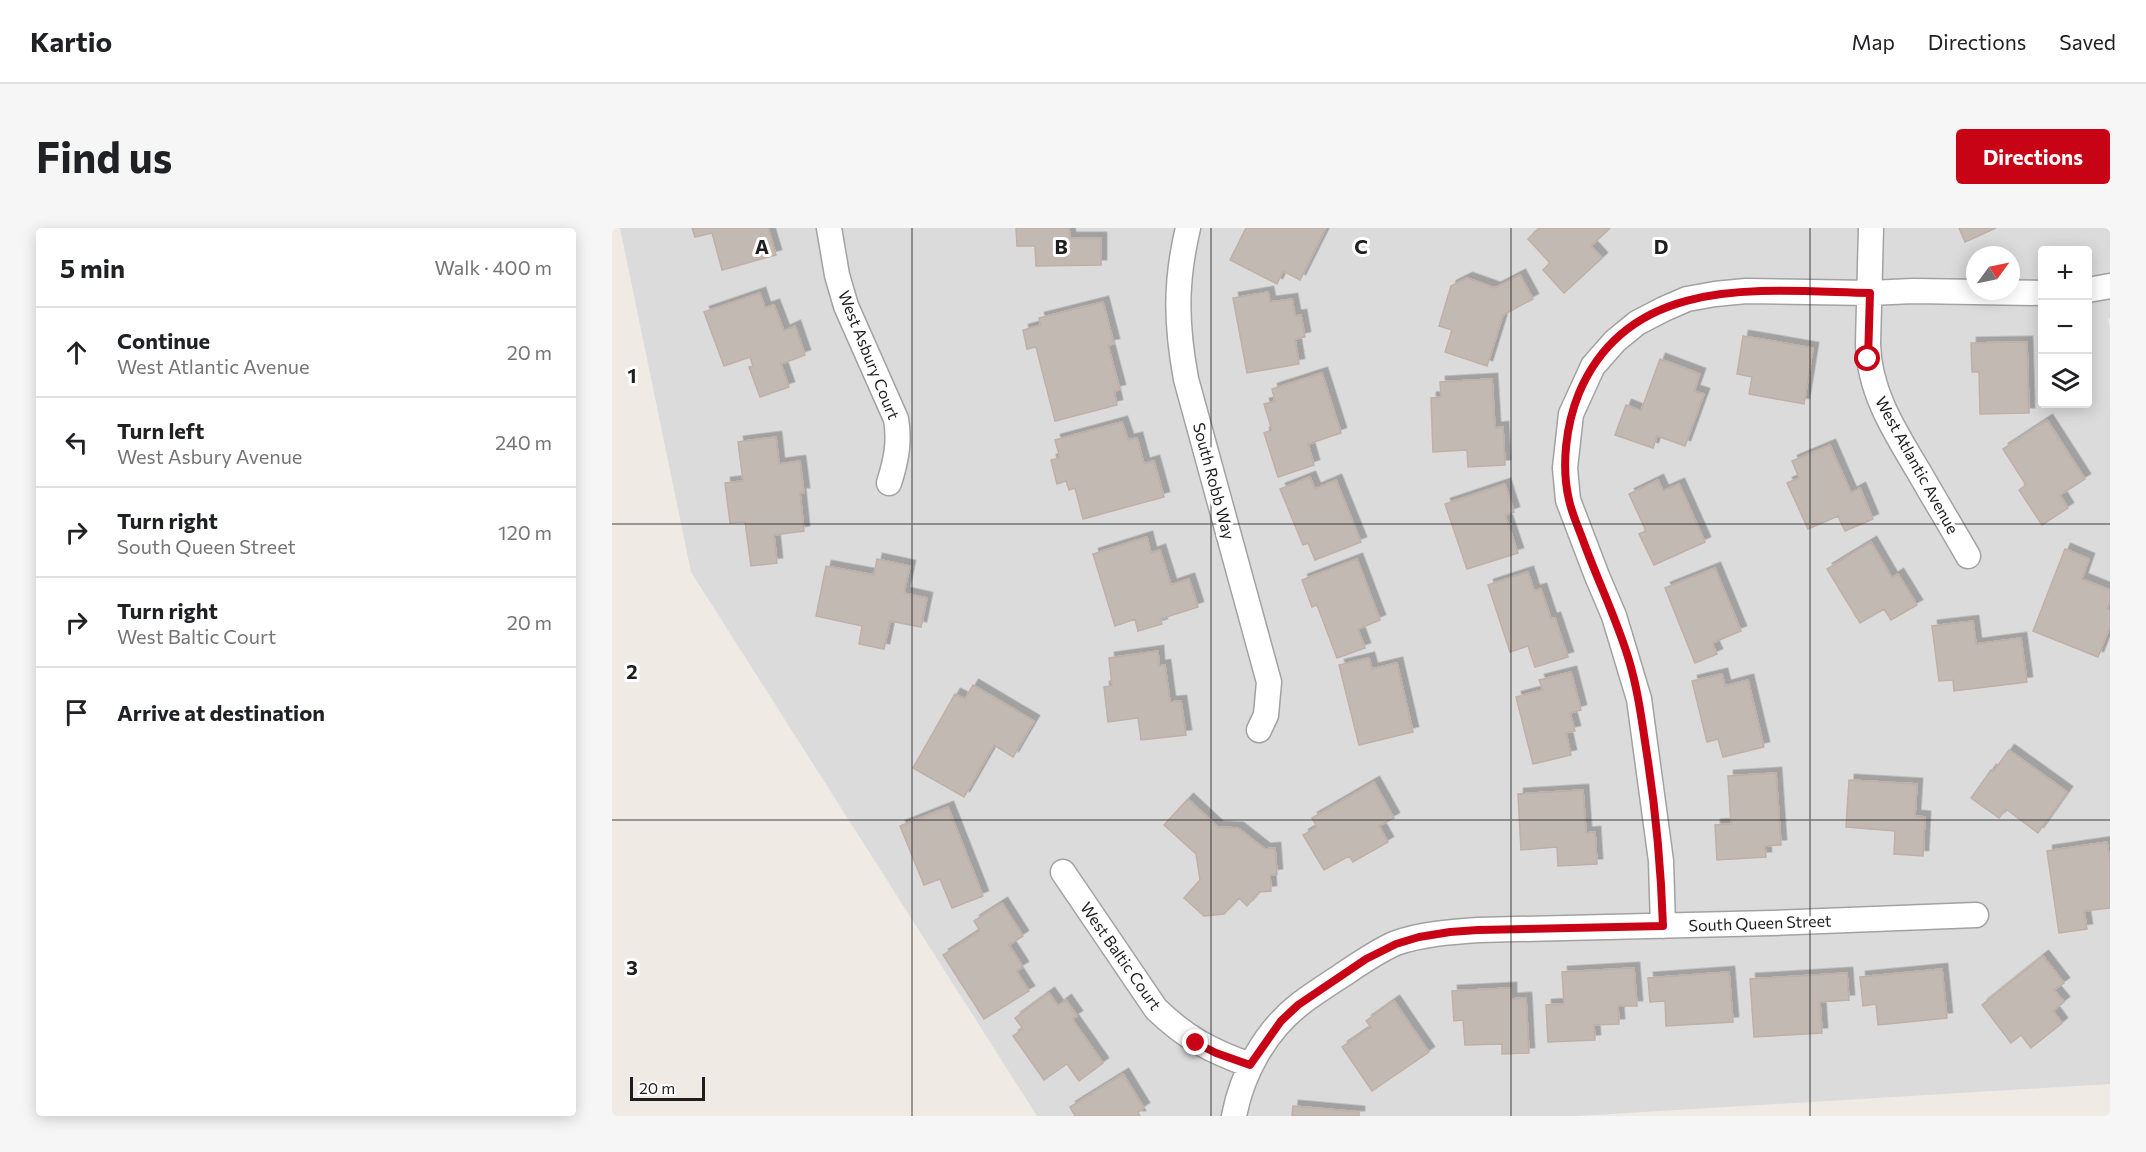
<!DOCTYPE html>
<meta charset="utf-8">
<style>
:root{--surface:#fff;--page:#f6f6f6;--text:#202124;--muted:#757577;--line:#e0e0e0;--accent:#c90316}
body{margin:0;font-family:Commissioner,sans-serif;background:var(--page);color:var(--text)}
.controls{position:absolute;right:18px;top:18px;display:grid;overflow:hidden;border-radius:6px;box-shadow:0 3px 15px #0003}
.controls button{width:54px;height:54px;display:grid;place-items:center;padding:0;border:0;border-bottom:2px solid var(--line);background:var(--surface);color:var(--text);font:30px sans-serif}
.compass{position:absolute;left:1354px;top:18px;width:54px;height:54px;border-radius:50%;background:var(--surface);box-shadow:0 3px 15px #0003;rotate:57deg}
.scale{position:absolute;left:18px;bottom:15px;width:75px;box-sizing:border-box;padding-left:6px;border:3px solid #1e1e1e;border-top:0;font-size:16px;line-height:21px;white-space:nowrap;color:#1e1e1e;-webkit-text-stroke:4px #fff;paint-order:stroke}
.stop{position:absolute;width:18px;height:18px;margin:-14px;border:4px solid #c90316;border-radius:50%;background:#fff}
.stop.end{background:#c90316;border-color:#fff;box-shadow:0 2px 6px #0008}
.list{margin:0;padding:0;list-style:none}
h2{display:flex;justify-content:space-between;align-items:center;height:78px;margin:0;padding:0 24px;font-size:26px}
h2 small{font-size:20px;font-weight:400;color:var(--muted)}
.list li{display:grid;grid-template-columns:39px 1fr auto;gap:18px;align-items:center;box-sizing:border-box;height:90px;padding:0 24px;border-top:2px solid var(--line)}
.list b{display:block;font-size:22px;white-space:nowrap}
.list p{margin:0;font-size:20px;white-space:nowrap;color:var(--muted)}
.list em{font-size:20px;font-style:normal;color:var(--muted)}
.icon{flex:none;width:33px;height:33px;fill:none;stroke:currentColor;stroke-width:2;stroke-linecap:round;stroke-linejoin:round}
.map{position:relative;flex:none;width:1498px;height:888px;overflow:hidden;border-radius:6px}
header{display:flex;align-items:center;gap:36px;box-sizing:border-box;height:84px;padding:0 30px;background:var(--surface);border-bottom:2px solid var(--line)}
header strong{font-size:28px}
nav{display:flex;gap:33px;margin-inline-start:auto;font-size:21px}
.intro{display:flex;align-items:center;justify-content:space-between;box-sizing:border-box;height:144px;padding:0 36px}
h1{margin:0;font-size:42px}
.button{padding:15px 27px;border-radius:6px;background:var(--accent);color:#fff;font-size:21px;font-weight:700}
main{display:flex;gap:36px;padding:0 36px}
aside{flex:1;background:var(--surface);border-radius:6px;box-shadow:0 3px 15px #0003}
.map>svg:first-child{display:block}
.residential{fill:#dcdbdb;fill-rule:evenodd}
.building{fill:#c3b9b3;stroke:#c0afa6;stroke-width:1.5;filter:url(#shadow)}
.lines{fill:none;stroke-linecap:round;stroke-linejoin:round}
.minor-casing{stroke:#a2a2a2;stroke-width:27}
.minor{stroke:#fff;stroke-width:24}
.route{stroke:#c90316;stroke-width:8}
.grid{fill:none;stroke:#1e1e1e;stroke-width:1.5;stroke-opacity:0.55}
.labels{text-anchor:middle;stroke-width:6;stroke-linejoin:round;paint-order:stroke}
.street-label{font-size:16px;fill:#1e1e1e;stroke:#fff}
.grid-label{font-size:20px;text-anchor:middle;font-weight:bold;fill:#1e1e1e;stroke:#fff;stroke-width:6;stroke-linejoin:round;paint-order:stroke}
</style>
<header>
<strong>Kartio</strong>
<nav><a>Map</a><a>Directions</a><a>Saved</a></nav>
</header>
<div class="intro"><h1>Find us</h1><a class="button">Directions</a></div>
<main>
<aside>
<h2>5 min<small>Walk · 400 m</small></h2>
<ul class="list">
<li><svg class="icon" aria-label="ahead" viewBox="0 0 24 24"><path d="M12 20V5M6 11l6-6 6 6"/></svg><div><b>Continue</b><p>West Atlantic Avenue</p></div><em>20 m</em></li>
<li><svg class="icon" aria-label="left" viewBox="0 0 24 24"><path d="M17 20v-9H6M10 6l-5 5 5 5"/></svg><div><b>Turn left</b><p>West Asbury Avenue</p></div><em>240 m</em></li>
<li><svg class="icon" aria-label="right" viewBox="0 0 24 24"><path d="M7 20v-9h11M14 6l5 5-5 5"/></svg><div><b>Turn right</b><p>South Queen Street</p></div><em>120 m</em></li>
<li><svg class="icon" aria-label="right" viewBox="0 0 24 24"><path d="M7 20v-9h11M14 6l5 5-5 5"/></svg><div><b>Turn right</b><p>West Baltic Court</p></div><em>20 m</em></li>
<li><svg class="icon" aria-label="arrive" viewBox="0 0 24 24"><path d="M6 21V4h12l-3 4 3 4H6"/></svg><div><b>Arrive at destination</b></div></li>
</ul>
</aside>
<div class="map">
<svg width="1498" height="888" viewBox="0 0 1498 888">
<defs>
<filter id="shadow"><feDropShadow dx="5.5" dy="-5.5" stdDeviation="0" flood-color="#0004"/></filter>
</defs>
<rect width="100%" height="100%" fill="#efeae4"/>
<path class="residential" d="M8 0H1498V90L1496 91 1498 100V856L965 888H425L79 344ZM1430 22H1476V176H1430ZM1363 27H1399V63H1363Z"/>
<path class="building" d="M80 0H156L164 27 110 42 100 5 83 9Z
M404 0H457L458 10H489V37L424 38 423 18H405Z
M634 0H714L688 52 671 43 665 56 618 32Z
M927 0H998L979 18 990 30 952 65 931 42 938 35 916 11Z
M1347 0H1384L1353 14Z
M908 47 921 71 891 87 875 138 833 124 840 102 827 98 839 58 855 50 883 60Z
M656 64 658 74 680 71 683 88 689 87 693 109 683 111 687 136 635 145 621 70Z
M148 65 153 80 162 77 172 103 183 98 193 127 169 136 177 159 148 169 137 139 141 138 138 129 112 138 92 84Z
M491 74 502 116 496 117 508 162 502 163 505 177 443 193 424 119 415 121 411 102 429 97 427 90Z
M1131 108 1201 120 1192 176 1137 166 1140 149 1125 146Z
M1415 114 1417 185 1368 186 1367 144H1360L1359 115Z
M1048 131 1088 146 1082 163 1092 166 1073 218 1045 208 1041 220 1003 207 1014 177 1029 183Z
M710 145 729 205 696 216 702 237 666 249 652 205 660 202 652 176 663 173 660 161Z
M880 151 883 200 891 199 893 237 856 239 855 222 821 224 819 170 829 169 828 154Z
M1435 192 1473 251 1448 267 1456 280 1430 297 1407 262 1414 257 1391 221Z
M510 194 516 212 525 210 532 236 542 233 552 269 471 291 463 260 457 262 454 253 445 256 439 232 448 230 443 212Z
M164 209 167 236 188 233 192 265H188L192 303 162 307 165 335 139 338 133 294 118 295 113 255 131 253 126 214Z
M1218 217 1239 265 1248 260 1261 291 1233 303 1226 288 1196 301 1175 255 1187 250 1180 233Z
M698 249 703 261 724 252 749 314 703 332 696 315 691 317 668 261Z
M1046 252 1051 263 1067 256 1093 314 1042 337 1027 306 1034 303 1017 266Z
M893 256 902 284 893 287 906 325 855 341 833 276Z
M535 309 539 325 548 322 559 357 577 351 586 379 548 391 550 396 526 403 523 391 503 398 481 326Z
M1259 314 1280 350 1286 346 1305 377 1279 392 1272 381 1248 395 1215 341Z
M1453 321 1477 331 1470 351 1498 362V373L1495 381 1498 382V398L1486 429 1421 403Z
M265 331 298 338 292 365 315 370 309 399 278 393 272 421 247 416 250 398 204 388 214 338 262 347Z
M745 331 768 392 746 401 753 420 725 430 705 377 700 379 690 352Z
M1103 340 1129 403 1100 415 1105 426 1083 435 1053 360Z
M916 344 922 363 929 361 939 391 943 390 956 429 923 439 916 418 898 424 876 357Z
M1361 393 1364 416 1409 410 1415 454 1342 463 1341 452 1327 453 1320 398Z
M546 423 547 438 553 437 558 474 569 473 574 507 529 512 526 490 496 494 492 459 500 458 497 430Z
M757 430 760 441 785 435 801 504 747 517 727 437Z
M959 444 969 482 958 485 963 503 954 505 959 527 921 536 904 469 931 462 927 452Z
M1110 446 1113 458 1136 452 1152 519 1111 529 1106 511 1095 514 1080 453Z
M361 457 422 493 401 529 382 517 352 569 301 540 343 466 353 471Z
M1397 522 1455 564 1426 605 1394 581 1387 590 1359 570 1379 542 1381 544Z
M1164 545 1169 617 1153 618 1154 629 1105 632 1103 597 1119 596 1116 548Z
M1237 552 1305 556 1303 588 1313 589 1311 628 1282 626 1283 603 1234 599Z
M762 554 782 590 767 598 776 614 741 634 737 628 712 642 691 607 705 599 700 590Z
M971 562 974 605 983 604 985 636 946 638 945 619 909 622 906 566Z
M576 571 606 599 626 600 653 621 663 620 665 646 658 647 659 663 647 664 635 678 627 670 612 686 592 688 572 670 588 652 584 626 552 597Z
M336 579 371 668 340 680 328 651 312 657 288 598Z
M1495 614 1498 634V680L1472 683 1475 701 1447 705 1435 623Z
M390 675 411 708 397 717 411 739 404 743 417 763 372 791 331 727 368 703 362 693Z
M1431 728 1452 755 1442 762 1452 774 1441 783 1450 795 1419 820 1409 807 1399 815 1370 777Z
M1022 740 1025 778H1006L1007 796 982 797 983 812 936 814 934 777 952 776 950 744Z
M1330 741 1335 790 1266 797 1264 776 1251 778 1248 749Z
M1117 744 1121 794 1054 798 1053 773 1038 774 1036 750Z
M1235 745 1237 772 1208 774 1210 805 1142 809 1138 751Z
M899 760V771L914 770 917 825 890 826V816L853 817 851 792 842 793 840 763Z
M437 765 446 778 454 772 465 788 460 791 491 835 467 853 455 836 432 852 401 808 411 801 403 790Z
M782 773 817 824 760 863 730 819 759 799 754 793Z
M511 846 532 880 526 884 528 888H463L458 879Z
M681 878 747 884V888H680Z"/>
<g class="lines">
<g class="minor-casing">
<path id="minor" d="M217 0 225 47 234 78 284 191C288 214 284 233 277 255
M576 0C563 55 564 96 574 151L657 454 654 487 647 502
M1259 0 1256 116C1257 164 1283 204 1307 244 1323 272 1340 300 1356 328
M1476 62 1498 58
M451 644 544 781C574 810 599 823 638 837
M1051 698 1049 633 1027 471 1002 388 985 348 956 272 953 240 959 186 981 138 1003 113 1025 95 1052 81 1075 71 1103 66 1134 63 1258 65 1301 63 1430 65
M622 888C630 846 653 803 688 776 701 766 715 757 729 748 747 736 765 723 784 715 810 706 838 704 866 702L1160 695 1364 687"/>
</g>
<use href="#minor" class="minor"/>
</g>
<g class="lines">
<path class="route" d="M584 815 604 825 638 837 669 793 686 777 754 731 784 716 807 709 838 704 866 702 1051 698C1049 641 1044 584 1035 527 1030 494 1026 461 1016 429 1004 390 986 353 972 315 967 301 960 286 957 272 949 238 954 197 967 165 1018 44 1152 63 1258 65L1256 131"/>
</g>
<path class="grid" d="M300 0V888M599 0V888M899 0V888M1198 0V888M0 296H1498M0 592H1498"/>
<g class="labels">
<g class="street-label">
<text transform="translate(257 127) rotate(68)" y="6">West Asbury Court</text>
<text transform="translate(1305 237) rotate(61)" y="6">West Atlantic Avenue</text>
<text transform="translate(602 253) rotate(75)" y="6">South Robb Way</text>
<text transform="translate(1148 695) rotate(-2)" y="6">South Queen Street</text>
<text transform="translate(509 728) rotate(55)" y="6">West Baltic Court</text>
</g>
</g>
<g class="grid-label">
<text x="150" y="26">A</text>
<text x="449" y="26">B</text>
<text x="749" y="26">C</text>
<text x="1049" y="26">D</text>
<text x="20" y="155">1</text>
<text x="20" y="451">2</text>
<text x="20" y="747">3</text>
</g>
</svg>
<div class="controls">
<button>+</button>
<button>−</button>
<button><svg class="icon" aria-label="layers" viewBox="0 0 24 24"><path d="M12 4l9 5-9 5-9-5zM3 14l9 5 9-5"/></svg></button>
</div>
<svg class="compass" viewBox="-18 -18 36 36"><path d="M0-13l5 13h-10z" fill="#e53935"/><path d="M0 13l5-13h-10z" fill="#757577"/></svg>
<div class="scale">20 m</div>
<div class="stop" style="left:1256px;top:131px"></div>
<div class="stop end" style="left:584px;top:815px"></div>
</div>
</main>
